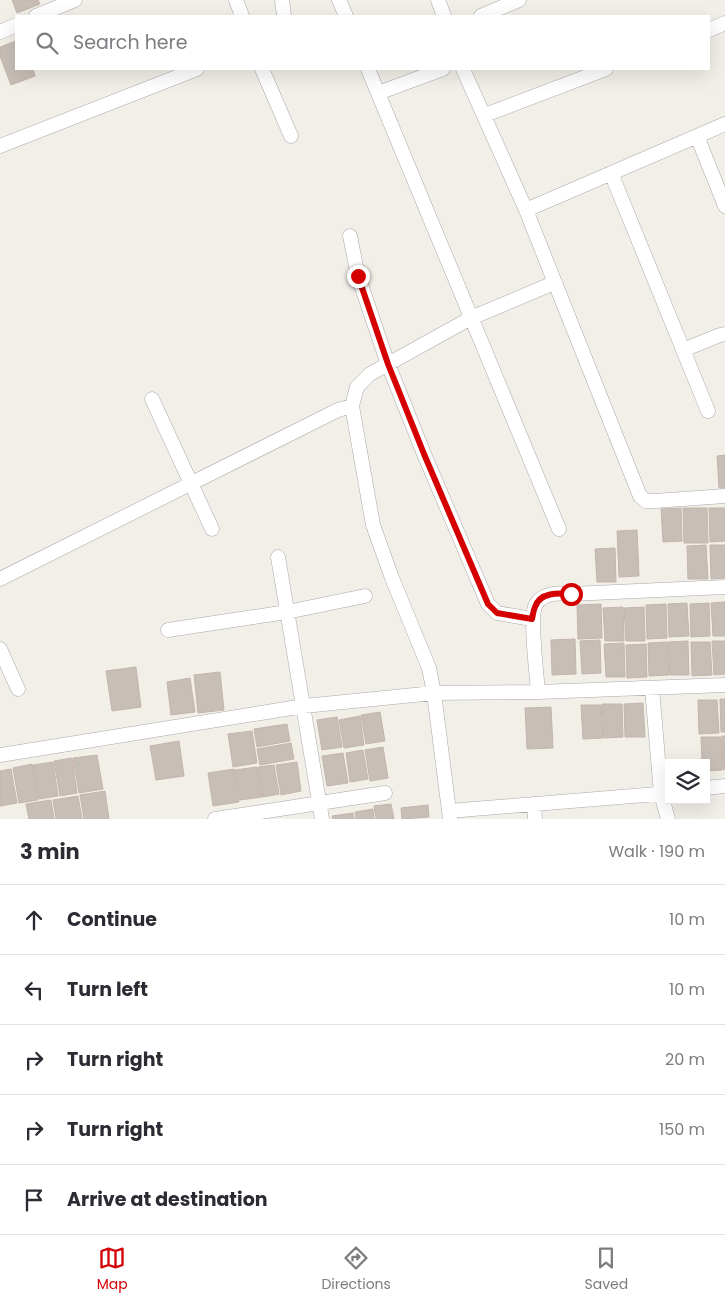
<!DOCTYPE html>
<meta charset="utf-8">
<style>
:root{--surface:#fff;--page:#f2f2f3;--text:#2b2b33;--muted:#7c7c81;--line:#e1e1e2;--accent:#d40002}
body{margin:0;font-family:Poppins,sans-serif;background:var(--page);color:var(--text)}
.controls{position:absolute;right:15px;bottom:15px;display:grid;overflow:hidden;border-radius:0px;box-shadow:0 5px 20px #0002}
.controls button{width:45px;height:45px;display:grid;place-items:center;padding:0;border:0;border-bottom:1px solid var(--line);background:var(--surface);color:var(--text);font:25px sans-serif}
.stop{position:absolute;width:15px;height:15px;margin:-11px;border:4px solid #d40002;border-radius:50%;background:#fff}
.stop.end{background:#d40002;border-color:#fff;box-shadow:0 1px 5px #0008}
.list{margin:0;padding:0;list-style:none}
h2{display:flex;justify-content:space-between;align-items:center;height:65px;margin:0;padding:0 20px;font-size:21px}
h2 small{font-size:16px;font-weight:400;color:var(--muted)}
.list li{display:grid;grid-template-columns:32px 1fr auto;gap:15px;align-items:center;box-sizing:border-box;height:70px;padding:0 20px;border-top:1px solid var(--line)}
.list b{display:block;font-size:19px;white-space:nowrap}
.list em{font-size:16px;font-style:normal;color:var(--muted)}
.icon{flex:none;width:28px;height:28px;fill:none;stroke:currentColor;stroke-width:2;stroke-linecap:round;stroke-linejoin:round}
.map{position:relative;flex:none;width:725px;height:819px;overflow:hidden}
.search{position:absolute;background:var(--surface);box-shadow:0 5px 20px #0002;left:15px;right:15px;top:15px;height:55px;display:flex;align-items:center;gap:12px;box-sizing:border-box;padding:0 18px;border-radius:0px;color:var(--muted);font-size:19px}
.sheet{height:415px;background:var(--surface)}
nav{display:flex;justify-content:space-around;align-items:center;box-sizing:border-box;height:70px;border-top:1px solid var(--line);background:var(--surface);font-size:14px;color:var(--muted)}
nav a{display:grid;justify-items:center;gap:2px}
nav .on{color:var(--accent)}
.map>svg:first-child{display:block}
.building{fill:#c7beb7;stroke:#c5b5aa}
.lines{fill:none;stroke-linecap:round;stroke-linejoin:round}
.minor-casing{stroke:#a9a9a9;stroke-width:15}
.minor{stroke:#fff;stroke-width:14}
.route{stroke:#d40002;stroke-width:6}
</style>
<div class="map">
<svg width="725" height="819" viewBox="0 0 725 819">
<rect width="100%" height="100%" fill="#f2efe8"/>
<path class="building" d="M12 0H38L40 4 17 13Z
M16 41V69H33L35 76 11 85 0 56V47Z
M725 455V488H719L717 456Z
M681 508 682 541 663 542 661 509Z
M683 508H707L708 543H684Z
M709 508H725V541L710 542Z
M637 530 639 576 619 577 617 531Z
M706 545 708 579H688L687 546Z
M710 545H725V578L711 579Z
M615 548 616 582H597L595 549Z
M725 602V636H713L711 603Z
M687 603 689 636 669 637 668 604Z
M709 603 710 636 691 637 690 604Z
M601 604 602 638 578 639 577 605Z
M666 604 667 638 647 639 646 605Z
M623 607 624 641H605L603 608Z
M644 607 645 641H626L624 608Z
M575 639 576 674 552 675 551 640Z
M600 640 601 673 582 674 580 641Z
M688 641 689 675H670L668 642Z
M712 641H725V674L714 675Z
M667 642 669 675 649 676 648 643Z
M691 642H710L712 675 692 676Z
M624 643 625 677H606L604 644Z
M646 644 647 677 627 678 626 645Z
M136 667 141 707 112 711 106 671Z
M220 672 224 710 198 713 194 675Z
M190 678 195 712 171 715 167 682Z
M720 699H725V732H721Z
M698 700H717L719 733 699 734Z
M643 703 645 737H625L624 704Z
M602 704H622L623 737 604 738Z
M581 705H601L603 738 583 739Z
M551 707 553 748 527 749 525 708Z
M380 712 385 741 366 744 361 715Z
M360 716 364 745 344 748 339 720Z
M337 717 342 747 322 750 317 720Z
M287 724 290 741 257 747 254 729Z
M252 731 257 763 233 767 228 734Z
M722 736H725V769L723 770Z
M701 737H721L722 770 706 771V763H702Z
M179 741 184 776 156 780 150 746Z
M291 743 294 759 260 765 257 749Z
M383 747 388 778 370 781 365 750Z
M363 750 368 779 350 782 346 753Z
M343 753 348 783 327 786 322 756Z
M97 755 103 789 79 793 73 758Z
M72 758 77 793 60 796 54 761Z
M53 762 58 796 39 799 33 765Z
M297 762 301 791 281 795 276 765Z
M32 764 38 800 19 803 13 768Z
M274 765 279 794 263 797 258 767Z
M257 767 262 797 240 800 235 770Z
M11 769 17 803 0 806V771Z
M234 769 239 802 213 806 208 773Z
M105 791 109 819H84L80 795Z
M78 796 82 819H56L53 800Z
M51 800 54 819H29L26 804Z
M391 804 394 819H376L374 806Z
M428 805 429 817 402 819 401 808Z
M373 809 374 819H356L355 812Z
M353 813 354 819H333L332 816Z"/>
<g class="lines">
<g class="minor-casing">
<path id="minor" d="M236 0 242 16
M282 0 284 16
M339 0 346 16
M438 0 444 16
M36 16 75 0
M481 16 519 0
M709 30 725 23
M0 32 16 25
M262 69 291 136
M368 69 559 529
M463 69 526 210 640 496 646 501H655L725 496
M378 93 443 69
M485 115 606 69
M697 136 725 206
M0 146 197 69
M611 173 708 411
M526 210 725 124
M350 236 358 276 388 364 424 454 488 604 497 613 532 619
M683 350 720 335 725 334
M152 399 212 529
M278 557 322 819
M0 579 338 410 352 406
M168 630 287 612 365 596
M0 649 18 689
M652 688 661 794 668 819
M538 692C537 676 529 615 536 604 544 592 559 593 571 594L725 587
M0 755 304 706 434 693 538 692 725 685
M706 788 725 786
M534 804 535 819
M449 811 669 793
M215 819 385 793
M450 819 434 693 429 668 392 578 373 525 352 406 357 387 370 374 471 318 554 283"/>
</g>
<use href="#minor" class="minor"/>
</g>
<g class="lines">
<path class="route" d="M358 276 388 364 424 454 488 604 497 613 532 619C533 615 533 611 535 607 540 592 558 593 571 594"/>
</g>
</svg>
<div class="controls">
<button><svg class="icon" aria-label="layers" viewBox="0 0 24 24"><path d="M12 4l9 5-9 5-9-5zM3 14l9 5 9-5"/></svg></button>
</div>
<div class="stop" style="left:571px;top:594px"></div>
<div class="stop end" style="left:358px;top:276px"></div>
<div class="search"><svg class="icon" aria-label="search" viewBox="0 0 24 24"><circle cx="10" cy="10" r="6"/><path d="M15 15l6 6"/></svg>Search here</div>
</div>
<section class="sheet">
<h2>3 min<small>Walk · 190 m</small></h2>
<ul class="list">
<li><svg class="icon" aria-label="ahead" viewBox="0 0 24 24"><path d="M12 20V5M6 11l6-6 6 6"/></svg><div><b>Continue</b></div><em>10 m</em></li>
<li><svg class="icon" aria-label="left" viewBox="0 0 24 24"><path d="M17 20v-9H6M10 6l-5 5 5 5"/></svg><div><b>Turn left</b></div><em>10 m</em></li>
<li><svg class="icon" aria-label="right" viewBox="0 0 24 24"><path d="M7 20v-9h11M14 6l5 5-5 5"/></svg><div><b>Turn right</b></div><em>20 m</em></li>
<li><svg class="icon" aria-label="right" viewBox="0 0 24 24"><path d="M7 20v-9h11M14 6l5 5-5 5"/></svg><div><b>Turn right</b></div><em>150 m</em></li>
<li><svg class="icon" aria-label="arrive" viewBox="0 0 24 24"><path d="M6 21V4h12l-3 4 3 4H6"/></svg><div><b>Arrive at destination</b></div></li>
</ul>
</section>
<nav>
<a class="on"><svg class="icon" aria-label="map" viewBox="0 0 24 24"><path d="M3 6l6-2 6 2 6-2v14l-6 2-6-2-6 2zM9 4v14M15 6v14"/></svg>Map</a>
<a><svg class="icon" aria-label="directions" viewBox="0 0 24 24"><path d="M12 3l9 9-9 9-9-9zM9 14v-3h6M13 9l2 2-2 2"/></svg>Directions</a>
<a><svg class="icon" aria-label="saved" viewBox="0 0 24 24"><path d="M7 4h10v16l-5-4-5 4z"/></svg>Saved</a>
</nav>
